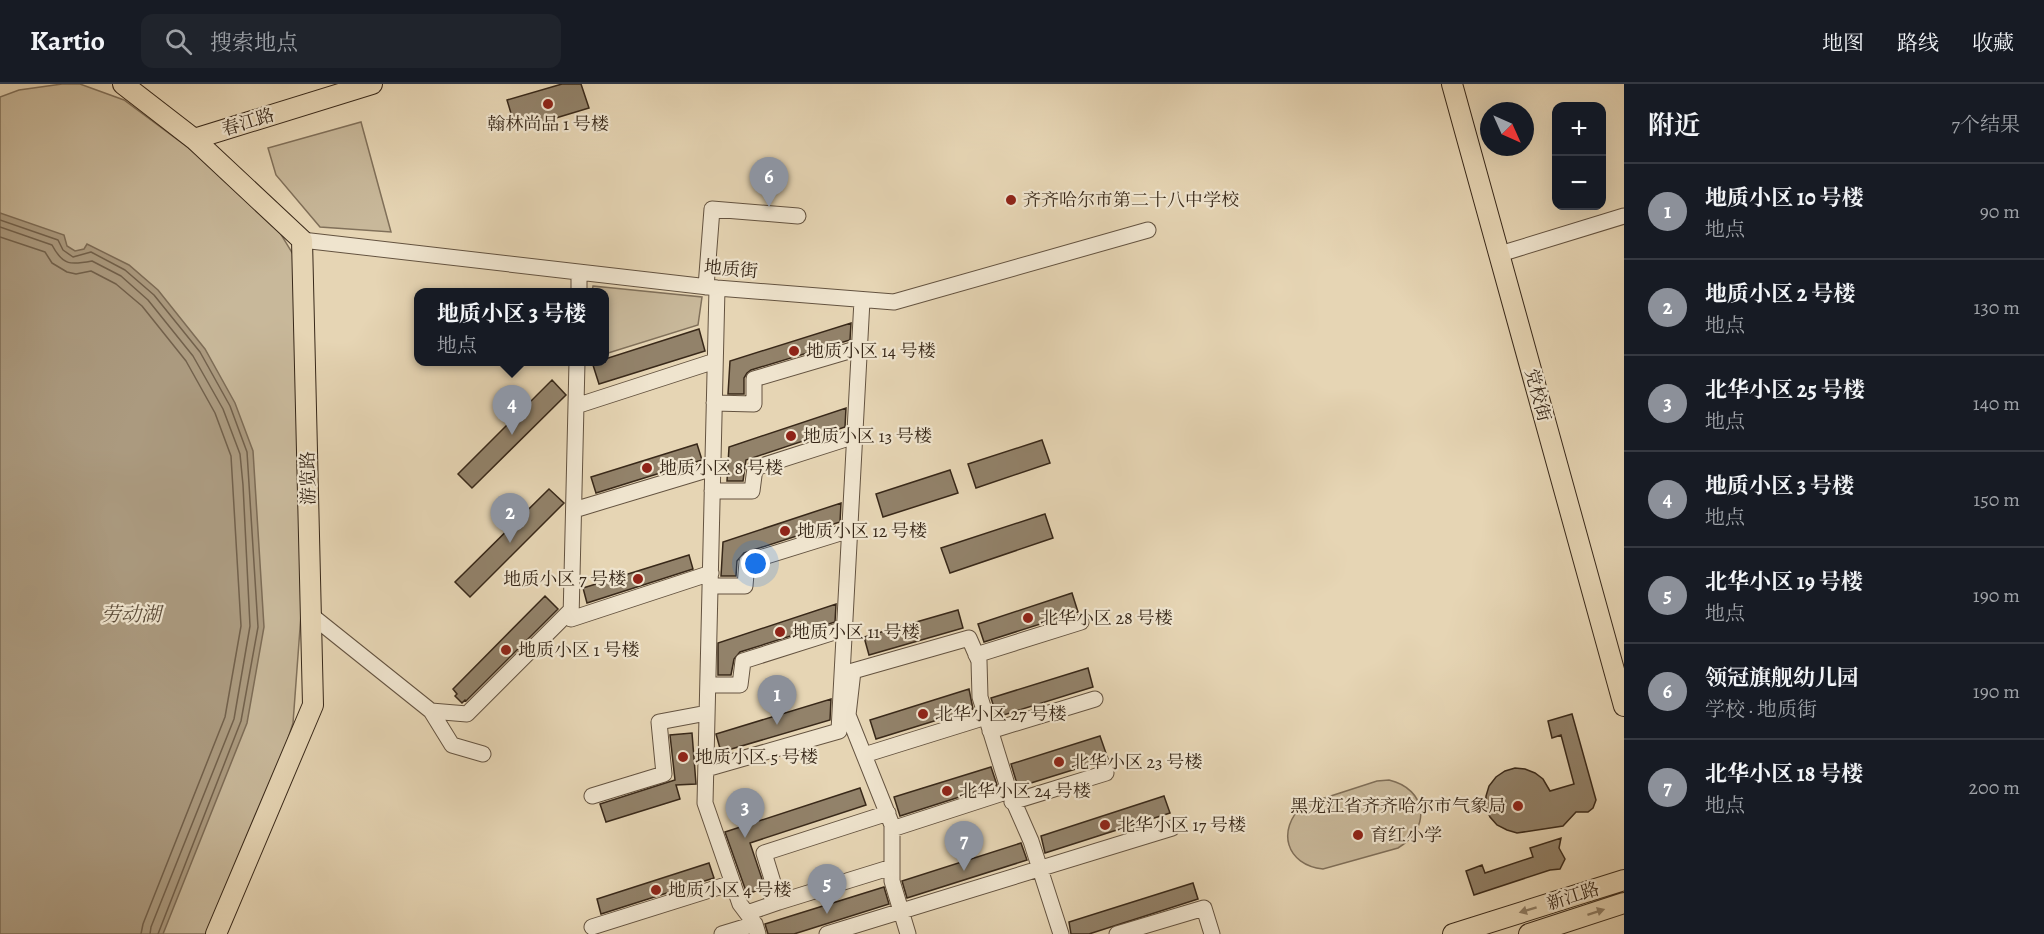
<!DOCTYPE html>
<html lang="zh">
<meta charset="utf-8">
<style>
:root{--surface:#171b24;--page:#20242c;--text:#f1f3f6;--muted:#9ea1a6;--line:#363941;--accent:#8c9099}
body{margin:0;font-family:Alegreya,"Noto Serif SC",serif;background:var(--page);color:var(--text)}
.controls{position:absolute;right:18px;top:18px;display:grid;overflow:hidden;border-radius:12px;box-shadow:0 6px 24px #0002}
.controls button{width:54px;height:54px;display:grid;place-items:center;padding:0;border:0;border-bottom:2px solid var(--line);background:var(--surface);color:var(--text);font:30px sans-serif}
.compass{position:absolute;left:1480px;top:18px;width:54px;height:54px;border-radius:50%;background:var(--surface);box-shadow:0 6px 24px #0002;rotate:135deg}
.you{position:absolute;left:756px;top:480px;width:21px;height:21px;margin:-15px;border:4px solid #fff;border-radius:50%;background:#1a73e8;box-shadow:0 0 0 9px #1a73e833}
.badge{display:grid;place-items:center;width:39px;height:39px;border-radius:50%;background:var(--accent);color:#fff;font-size:20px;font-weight:700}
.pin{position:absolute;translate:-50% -50px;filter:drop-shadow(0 2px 3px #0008)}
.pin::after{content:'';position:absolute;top:32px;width:21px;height:18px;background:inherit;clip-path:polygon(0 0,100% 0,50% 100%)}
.popup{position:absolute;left:414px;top:204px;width:195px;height:78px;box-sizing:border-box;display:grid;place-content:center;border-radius:12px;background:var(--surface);filter:drop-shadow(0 2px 4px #0005);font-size:20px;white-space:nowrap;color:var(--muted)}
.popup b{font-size:22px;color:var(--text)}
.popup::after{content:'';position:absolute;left:50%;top:100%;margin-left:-12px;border:12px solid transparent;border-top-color:var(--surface)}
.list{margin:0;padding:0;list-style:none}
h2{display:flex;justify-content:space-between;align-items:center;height:78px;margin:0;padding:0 24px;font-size:26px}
h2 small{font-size:20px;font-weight:400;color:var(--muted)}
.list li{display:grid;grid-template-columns:39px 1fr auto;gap:18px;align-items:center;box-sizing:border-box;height:96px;padding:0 24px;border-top:2px solid var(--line)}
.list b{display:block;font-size:22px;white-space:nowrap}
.list p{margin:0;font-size:20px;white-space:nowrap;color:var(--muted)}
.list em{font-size:20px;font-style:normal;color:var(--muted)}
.icon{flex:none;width:33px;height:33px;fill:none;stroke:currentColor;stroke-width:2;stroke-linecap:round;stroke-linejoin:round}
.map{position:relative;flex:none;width:1624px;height:850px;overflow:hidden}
header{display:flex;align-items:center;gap:36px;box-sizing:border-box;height:84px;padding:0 30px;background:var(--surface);border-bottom:2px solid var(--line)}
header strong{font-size:28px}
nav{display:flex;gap:33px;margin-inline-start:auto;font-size:21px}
.search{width:420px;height:54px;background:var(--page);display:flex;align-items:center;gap:15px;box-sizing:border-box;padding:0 21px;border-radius:12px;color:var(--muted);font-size:22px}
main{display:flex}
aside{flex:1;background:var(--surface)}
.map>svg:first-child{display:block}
.green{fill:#c8b89a;stroke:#80705a;stroke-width:1.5}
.water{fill:#ab9a7f;stroke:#7d6c56;stroke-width:1.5}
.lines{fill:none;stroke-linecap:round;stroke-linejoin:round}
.shore{stroke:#72614c;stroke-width:1.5}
.building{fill:#92826a;stroke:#382819;stroke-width:1.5}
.minor-casing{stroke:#645340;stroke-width:17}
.major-casing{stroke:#382819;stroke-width:22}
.minor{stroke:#efe4ce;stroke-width:15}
.major{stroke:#e6d5b4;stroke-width:20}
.oneway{fill:#8f7e66}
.poi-dot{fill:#8f2418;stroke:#efe4ce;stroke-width:2}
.labels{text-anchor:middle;stroke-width:4.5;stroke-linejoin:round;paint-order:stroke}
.street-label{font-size:18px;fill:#382819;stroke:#efe4ce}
.poi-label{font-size:18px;fill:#382819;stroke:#efe4ce;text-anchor:start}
.water-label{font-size:20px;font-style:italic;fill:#5a4a38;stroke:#efe4ce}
</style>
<header>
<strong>Kartio</strong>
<div class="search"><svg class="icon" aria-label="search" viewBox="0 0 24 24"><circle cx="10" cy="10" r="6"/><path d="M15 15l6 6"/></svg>搜索地点</div>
<nav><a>地图</a><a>路线</a><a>收藏</a></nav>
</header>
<main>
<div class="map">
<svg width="1624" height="850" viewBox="0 0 1624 850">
<rect width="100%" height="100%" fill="#e6d5b4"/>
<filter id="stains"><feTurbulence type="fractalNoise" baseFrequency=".00333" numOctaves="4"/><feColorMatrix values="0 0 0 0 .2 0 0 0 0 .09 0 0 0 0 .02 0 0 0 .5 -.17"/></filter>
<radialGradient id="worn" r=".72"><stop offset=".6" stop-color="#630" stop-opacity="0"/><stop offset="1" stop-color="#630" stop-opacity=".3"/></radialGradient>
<path class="green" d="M62 0H80L124 16 225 91 268 129 302 185 308 436 293 639 276 693 210 850H0V13L19 6Z
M361 38 391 148 320 143 276 91 268 64Z
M593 202 702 213 698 241 605 270V208H592Z
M1389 696C1427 705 1432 744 1398 764L1323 785C1286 781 1276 746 1303 721L1377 697Z"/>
<path class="water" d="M0 129 64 151 67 162 75 167 84 165 87 160 129 181 158 206 205 265 235 319 253 367 264 543 247 639 163 850H0Z"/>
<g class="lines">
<path class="shore" d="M0 136 58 156 63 166 73 173 91 168 125 186 154 211 200 268 230 322 247 368 258 543 241 637 158 850
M0 143 52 161C63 182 71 181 92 177L121 192 148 216 193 272 223 325 240 370 243 401 250 542 234 635 151 843 150 850
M0 153 45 168 52 179 67 188 76 190 91 187 116 200 142 222 186 277 215 329 231 372 241 542 225 633 143 840 141 850"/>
</g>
<path class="building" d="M562 0H581L589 24 516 46 507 16Z
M851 239 850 256 751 286 747 289 744 294V310H728L730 277Z
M699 245 705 267 599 300 592 278H605V275Z
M552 296 566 311 472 404 458 390Z
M846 324 845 343 746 376 743 397H727L729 363Z
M1042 356 1050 379 976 404 968 380Z
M697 360 702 376 596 409 591 393Z
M950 386 958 409 883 433 876 410Z
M549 405 564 419 470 513 455 498Z
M841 419 840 438 744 469 737 477 736 492H721L723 458Z
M1045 430 1053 454 950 489 941 464Z
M689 471 693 485 587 519 583 504Z
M1072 509 1078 528 984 558 978 540Z
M545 512 558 525 466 617 465 616 462 619 455 612 457 610 453 605Z
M836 520 835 538 740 568 734 575 731 591H718V559Z
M958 526 963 544 869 571 864 553Z
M1088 584 1093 603 997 633 991 614Z
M969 605 973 625 876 655 870 636Z
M831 615 830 636 721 668 716 650Z
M1572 630 1596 716 1593 724 1588 728H1576L1563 742 1517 749 1507 746 1497 741 1490 733 1486 723V712L1489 702 1496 693 1505 687 1515 684 1525 685 1535 689 1543 695 1550 707 1574 700 1561 651 1552 654 1548 637Z
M692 649 696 700 676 701 680 715 606 738 600 720 675 696 670 651Z
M1100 652 1108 675 1018 703 1011 680Z
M991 683 997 701 900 732 894 713Z
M860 704 866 721 750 759 765 804 747 810 725 748Z
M1164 712 1170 729 1045 769 1041 752Z
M1561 754 1559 764 1565 775 1560 785 1550 786 1474 811 1466 787 1482 781 1485 789 1533 773 1530 764Z
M1021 759 1027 776 907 814 902 797Z
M709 779 714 794 601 830 597 815Z
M1193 799 1198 815 1089 850H1071L1069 838Z
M884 803 889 820 794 850H768L765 840Z"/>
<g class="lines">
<g class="minor-casing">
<path id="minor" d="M302 156 717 204 894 218 1148 146
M1500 170 1624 132
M706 203 712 125 798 132
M717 204 705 719 740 820 755 840 758 850
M579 208V188
M577 278 571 535 711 489
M714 319 754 320V295L859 264
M576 322 715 277
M712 407H752L755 384 855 352
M574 426 713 384
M710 502H745L747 478 850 446
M311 531 431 627 452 661 483 670
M976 571 1081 538
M708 601H740L743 577 844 545
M431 627 467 630 571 526
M990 647 1095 615
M864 671 986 633
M706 685 839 647 862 216
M592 712 664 690 659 638 707 629
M1012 718 1106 689
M892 745 1009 707
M779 818 892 783
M747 829 779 818 764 769 888 729
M592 843 732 799
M722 850 755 840
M827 850 1172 744
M908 850 892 797V741L848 631 853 587 969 554 979 577 980 613 1009 707 1031 757 1061 850
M1117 850 1204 824 1212 850"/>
</g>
<g class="major-casing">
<path id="major" d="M123 0 194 55 302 156 313 621 216 850
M1452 0 1624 622
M194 55 372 0
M1453 850 1624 796
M1529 850 1624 819"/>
</g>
<use href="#minor" class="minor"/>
<use href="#major" class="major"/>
</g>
<defs><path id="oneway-solid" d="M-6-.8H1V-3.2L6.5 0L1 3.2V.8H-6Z" transform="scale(1.5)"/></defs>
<g class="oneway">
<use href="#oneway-solid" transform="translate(1528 826) rotate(163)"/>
<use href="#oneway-solid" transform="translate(1596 828) rotate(-18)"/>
</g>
<g class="poi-dot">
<circle cx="548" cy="20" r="6"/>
<circle cx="1011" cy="116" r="6"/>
<circle cx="794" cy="267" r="6"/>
<circle cx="791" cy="352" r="6"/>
<circle cx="647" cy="384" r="6"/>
<circle cx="785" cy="447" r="6"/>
<circle cx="638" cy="495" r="6"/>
<circle cx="1028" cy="534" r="6"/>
<circle cx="780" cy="548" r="6"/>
<circle cx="506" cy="566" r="6"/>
<circle cx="923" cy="630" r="6"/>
<circle cx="683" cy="673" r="6"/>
<circle cx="1059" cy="678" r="6"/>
<circle cx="947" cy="707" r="6"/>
<circle cx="1518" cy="722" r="6"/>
<circle cx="1105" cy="741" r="6"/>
<circle cx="1358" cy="751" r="6"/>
<circle cx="656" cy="806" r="6"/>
</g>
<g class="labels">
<g class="street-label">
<text transform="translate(248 38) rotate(-17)" y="6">春江路</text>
<text transform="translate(731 185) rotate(5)" y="6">地质街</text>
<text transform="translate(1538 311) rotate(75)" y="6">党校街</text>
<text transform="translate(308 394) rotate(-91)" y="6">游览路</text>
<text transform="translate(1573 812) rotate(-17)" y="6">新江路</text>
</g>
<g class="poi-label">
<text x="548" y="46" text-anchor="middle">翰林尚品 1 号楼</text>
<text x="1023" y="122">齐齐哈尔市第二十八中学校</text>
<text x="806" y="273">地质小区 14 号楼</text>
<text x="803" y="358">地质小区 13 号楼</text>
<text x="659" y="390">地质小区 8 号楼</text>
<text x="797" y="453">地质小区 12 号楼</text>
<text x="626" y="501" text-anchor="end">地质小区 7 号楼</text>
<text x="1040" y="540">北华小区 28 号楼</text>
<text x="792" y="554">地质小区 11 号楼</text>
<text x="518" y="572">地质小区 1 号楼</text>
<text x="935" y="636">北华小区 27 号楼</text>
<text x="695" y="679">地质小区 5 号楼</text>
<text x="1071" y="684">北华小区 23 号楼</text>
<text x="959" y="713">北华小区 24 号楼</text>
<text x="1506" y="728" text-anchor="end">黑龙江省齐齐哈尔市气象局</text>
<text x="1117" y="747">北华小区 17 号楼</text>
<text x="1370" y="757">育红小学</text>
<text x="668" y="812">地质小区 4 号楼</text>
</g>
<g class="water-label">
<text x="131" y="537">劳动湖</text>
</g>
</g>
<rect width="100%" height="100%" filter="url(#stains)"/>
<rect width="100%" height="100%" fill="url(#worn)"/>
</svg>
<div class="controls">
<button>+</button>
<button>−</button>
</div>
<svg class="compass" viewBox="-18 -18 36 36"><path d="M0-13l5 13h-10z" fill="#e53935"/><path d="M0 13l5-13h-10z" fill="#9ea1a6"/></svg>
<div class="you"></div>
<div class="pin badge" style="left:777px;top:641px">1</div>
<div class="pin badge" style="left:510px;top:459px">2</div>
<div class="pin badge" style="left:745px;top:754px">3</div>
<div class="pin badge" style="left:512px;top:351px">4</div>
<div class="popup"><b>地质小区 3 号楼</b>地点</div>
<div class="pin badge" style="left:827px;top:830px">5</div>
<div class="pin badge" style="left:769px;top:123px">6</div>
<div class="pin badge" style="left:964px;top:787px">7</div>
</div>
<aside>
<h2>附近<small>7个结果</small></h2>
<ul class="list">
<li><span class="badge">1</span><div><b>地质小区 10 号楼</b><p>地点</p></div><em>90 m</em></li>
<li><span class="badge">2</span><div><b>地质小区 2 号楼</b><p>地点</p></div><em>130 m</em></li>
<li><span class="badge">3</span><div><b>北华小区 25 号楼</b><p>地点</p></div><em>140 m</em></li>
<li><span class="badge">4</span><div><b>地质小区 3 号楼</b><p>地点</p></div><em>150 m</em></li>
<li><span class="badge">5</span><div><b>北华小区 19 号楼</b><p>地点</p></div><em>190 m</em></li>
<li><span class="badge">6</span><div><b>领冠旗舰幼儿园</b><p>学校 · 地质街</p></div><em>190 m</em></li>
<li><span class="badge">7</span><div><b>北华小区 18 号楼</b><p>地点</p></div><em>200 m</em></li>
</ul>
</aside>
</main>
